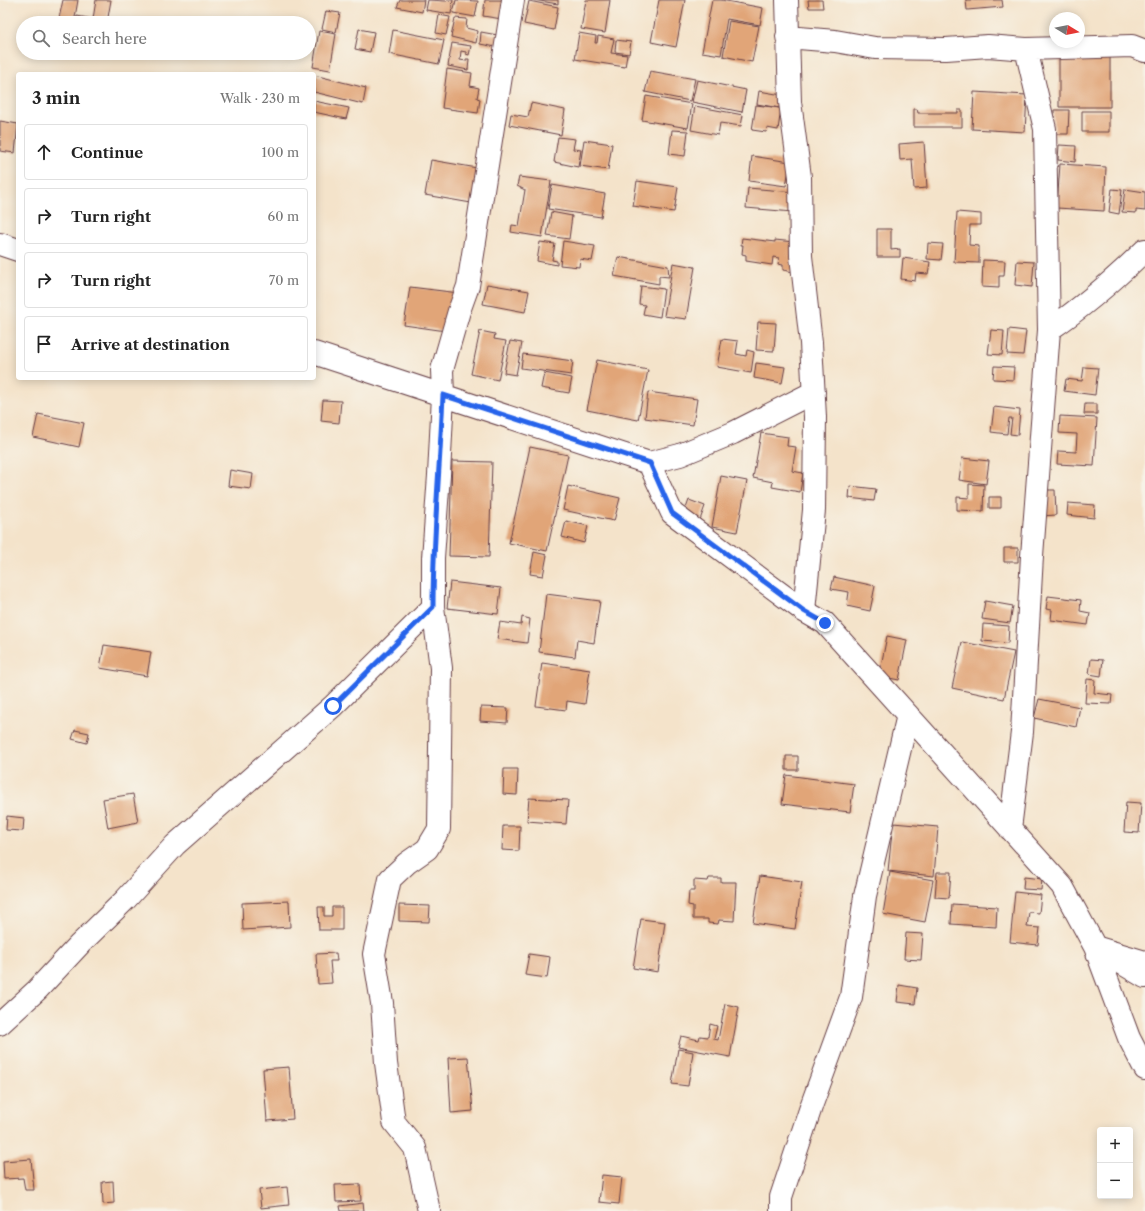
<!DOCTYPE html>
<meta charset="utf-8">
<style>
:root{--surface:#fff;--page:#f2f2f2;--text:#222;--muted:#767676;--line:#e0e0e0}
body{margin:0;font-family:"Libre Caslon Text",serif;background:var(--page);color:var(--text)}
.controls{position:absolute;right:12px;bottom:12px;display:grid;overflow:hidden;border-radius:4px;box-shadow:0 2px 10px #0003}
.controls button{width:36px;height:36px;display:grid;place-items:center;padding:0;border:0;border-bottom:1px solid var(--line);background:var(--surface);color:var(--text);font:20px sans-serif}
.compass{position:absolute;left:1049px;top:12px;width:36px;height:36px;border-radius:50%;background:var(--surface);box-shadow:0 2px 10px #0003;rotate:100deg}
.stop{position:absolute;width:12px;height:12px;margin:-9px;border:3px solid #2563eb;border-radius:50%;background:#fff}
.stop.end{background:#2563eb;border-color:#fff;box-shadow:0 1px 4px #0008}
.list{margin:0;padding:0;list-style:none}
h2{display:flex;justify-content:space-between;align-items:center;height:52px;margin:0;padding:0 16px;font-size:17px}
h2 small{font-size:13px;font-weight:400;color:var(--muted)}
.list li{display:grid;grid-template-columns:26px 1fr auto;gap:12px;align-items:center;box-sizing:border-box;height:56px;margin:0 8px 8px;padding:0 8px;border:1px solid var(--line);border-radius:4px}
.list b{display:block;font-size:15px;white-space:nowrap}
.list em{font-size:13px;font-style:normal;color:var(--muted)}
.icon{flex:none;width:22px;height:22px;fill:none;stroke:currentColor;stroke-width:2;stroke-linecap:round;stroke-linejoin:round}
.map{position:relative;flex:none;width:1145px;height:1211px;overflow:hidden}
.search{position:absolute;background:var(--surface);box-shadow:0 2px 10px #0003;left:16px;top:16px;width:300px;height:44px;display:flex;align-items:center;gap:10px;box-sizing:border-box;padding:0 14px;border-radius:22px;color:var(--muted);font-size:15px}
.panel{position:absolute;background:var(--surface);box-shadow:0 2px 10px #0003;left:16px;top:72px;width:300px;height:308px;border-radius:4px}
.map>svg:first-child{display:block}
.building{fill:#e1a578}
.lines{fill:none;stroke-linecap:round;stroke-linejoin:round}
.minor-casing{stroke:#643c43;stroke-width:24}
.minor{stroke:#fff;stroke-width:22}
.route{stroke:#2563eb;stroke-width:5}
</style>
<div class="map">
<svg width="1145" height="1211" viewBox="0 0 1145 1211">
<rect width="100%" height="100%" fill="#f7f3e8"/>
<filter id="ink" filterUnits="userSpaceOnUse"><feTurbulence type="fractalNoise" baseFrequency=".025" numOctaves="2"/><feDisplacementMap in="SourceGraphic" scale="8" xChannelSelector="R" yChannelSelector="G"/><feConvolveMatrix kernelMatrix="1 2 1 2 8 2 1 2 1" color-interpolation-filters="sRGB"/></filter>
<filter id="wash" filterUnits="userSpaceOnUse"><feTurbulence type="fractalNoise" baseFrequency=".012" numOctaves="4" result="noise"/><feDisplacementMap in="SourceGraphic" scale="16" xChannelSelector="R" yChannelSelector="G"/><feGaussianBlur stdDeviation="0.9" result="paint"/><feColorMatrix in="noise" values="0 0 0 0 0 0 0 0 0 0 0 0 0 0 0 0 0 1.4 0 .05"/><feComposite in="paint" operator="in"/></filter>
<g filter="url(#wash)">
<rect width="100%" height="100%" fill="#f4e3ca"/>
<g id="blocks">
<path class="building" d="M63 0H78L74 23H58Z
M96 0H111L107 23H76L77 16 93 19Z
M400 0H424L422 12 397 7Z
M428 0 447 1V0H453L451 14 426 10Z
M456 0 478 1 475 17 453 13Z
M485 0H505L502 19 483 16Z
M534 0H558V4Z
M586 0H610L605 33 581 29Z
M659 0H685L676 47 651 42Z
M712 0H721L763 8 760 25 727 19 721 55 702 52Z
M808 0H822L823 8H809Z
M966 0H1002L1003 7 967 10Z
M529 1 558 7 554 30 524 24Z
M326 11 340 13 336 32 322 29Z
M439 15 450 17 446 35 436 33Z
M455 18 467 19 466 28 478 31 476 43 451 37Z
M729 21 759 26 752 62 723 56Z
M359 29 374 32 370 52 355 49Z
M393 30 444 40 439 64 389 54Z
M319 31 336 34 330 70 313 67Z
M481 32 503 36 496 47 480 44Z
M579 33 596 36 595 43H597L598 36 614 39 611 53 627 55 625 67 575 59Z
M616 40 631 42 629 54 615 52Z
M452 43 471 46 469 55 466 54V52L461 51 460 60 466 61V59H469L468 70 448 66Z
M1059 56H1110V107H1059Z
M447 69 472 73 470 86 479 88 477 98 480 99 478 113 442 108Z
M650 71 695 79 690 101 645 92Z
M314 75 366 88 363 104 314 92Z
M697 80 746 90 742 112 692 102Z
M759 91 782 95 779 108 757 104Z
M974 92 1027 95 1025 132 972 129Z
M646 96 692 104 688 128 642 120Z
M314 101 349 108 346 119 314 112Z
M531 103 565 110 561 135 509 125 511 114 528 117Z
M756 105 781 108 778 130 767 128 766 132 752 130Z
M695 106 743 115 741 126 720 123 718 135 691 130Z
M914 109H917L918 113H958V110H962V127H914Z
M1054 110H1069L1068 134H1054Z
M1082 111H1109V132H1082Z
M0 121 18 124 15 153 0 151Z
M672 130 688 131 685 156 669 154Z
M558 137 575 139 573 149 581 150 578 167 554 162Z
M584 140 612 144 608 170 580 166Z
M924 142 927 188 914 189 912 159 900 160 899 144Z
M1059 145 1076 146 1075 162 1058 160Z
M752 156 790 162 786 186 749 181Z
M431 160 483 169 477 204 425 195Z
M1060 164 1106 167 1104 211 1057 208Z
M519 177 551 181 542 237 511 232 512 225 519 226 525 190 517 186Z
M637 181 678 187 674 212 633 206Z
M552 185 605 194 601 217 548 209Z
M748 188 795 192 793 212 746 208Z
M1112 189 1122 190 1119 214 1109 212Z
M1125 189 1145 192V211L1136 210V213L1122 212Z
M551 212 572 216 569 239 547 236Z
M957 212 981 214V225H970L969 245 979 246V263L954 262Z
M877 229H891V250L900 249V257H877Z
M742 238 775 242V240L794 242V272L783 270V265L778 264 779 258 773 257 772 265 746 261V255L742 254 743 245H741Z
M563 241 595 246 592 261 580 259 579 267 560 265Z
M540 242 555 244 552 260 557 261V265L537 261Z
M928 243 943 244 941 260 927 259Z
M618 257 668 266 669 277 659 276V284L614 276Z
M903 258 930 262 928 274 916 273 915 281 901 279Z
M983 260 1005 261 1004 276H999V288L982 287Z
M1017 261 1034 262 1032 287 1015 285Z
M673 263 695 267 686 319 664 316Z
M487 284 529 291 525 312 483 304Z
M641 286 664 289 660 317 643 314 645 305 639 304Z
M410 287 459 293 453 332 404 325Z
M758 322 776 323 774 351 756 350Z
M1009 329 1026 331 1023 355 1007 354Z
M991 330 1004 331 1002 355 988 354Z
M480 331 495 334 494 339 506 341 498 380 471 374Z
M722 339 738 341 736 354 746 356 747 350 754 352 751 373 717 367Z
M510 341 522 343 516 375 504 373Z
M523 354 573 361 571 375 521 368Z
M597 360 648 370 638 420 587 410Z
M756 363 785 367 782 383 754 378Z
M994 366 1014 367 1013 380 993 379Z
M1084 367 1098 368 1095 395 1064 391 1066 379 1082 381Z
M544 373 572 378 569 393 541 388Z
M648 392 697 399 693 425 645 418Z
M323 400 341 401 339 423 321 421Z
M1085 404H1097V414H1084Z
M994 407 1020 410 1018 435 1010 434 1012 418H1009L1007 434 991 432Z
M38 414 84 423 79 447 33 437Z
M1060 416 1097 418 1094 466 1057 464 1058 451 1076 452 1077 434 1059 433Z
M761 433 788 437 787 446 796 447 792 471 803 473 800 492 772 487 773 482 753 478Z
M530 447 568 455 547 551 509 543Z
M962 458 989 461 986 484 959 480Z
M452 461 492 462 489 557 449 556Z
M230 470 253 474 251 489 228 486Z
M721 476 747 481 737 532 712 527Z
M969 484 984 485 983 511 957 510V497L969 498Z
M568 486 620 498 614 521 563 510Z
M850 486 876 489 874 501 849 498Z
M1042 490H1055L1056 515 1042 516Z
M989 497H1001V508H989Z
M689 500 705 506 700 520 684 514Z
M1068 503 1095 505 1094 518 1067 515Z
M566 521 588 526 584 543 562 537Z
M1004 548H1018V562H1004Z
M534 552 547 555 543 576 530 574Z
M834 577 875 586 870 611 847 606 849 592 831 589Z
M450 582 501 588 498 614 447 608Z
M546 594 600 601 594 643 577 640 575 657 539 652Z
M1048 596 1081 600 1080 611 1090 613 1088 625 1051 620 1052 610 1046 609Z
M985 601 1013 606 1010 623 982 619Z
M522 617 530 619 527 643 497 639 500 622 521 625Z
M983 624 1009 626 1008 643 982 641Z
M887 636 907 640 899 680 879 676Z
M962 642 1014 652 1004 699 952 688Z
M104 645 151 652 147 676 100 668Z
M1091 659 1103 660 1101 676 1089 674Z
M542 663 590 670 585 704 567 701 566 710 536 706Z
M1087 679 1095 680 1094 693 1112 695 1111 704 1085 703Z
M1039 699 1080 707 1076 727 1034 718Z
M481 707 508 708 507 723 480 721Z
M75 730 89 733 87 743 72 739Z
M786 756H798V770H786Z
M504 769H518L517 795 503 794Z
M786 775 854 784 850 812 782 804Z
M133 794 138 822 108 828 103 799Z
M529 798 568 800 566 824 527 821Z
M1126 802 1141 803 1139 833 1124 832Z
M7 816 24 818 23 831 6 830Z
M893 823 938 827 934 876 888 871Z
M503 826H520L519 851 502 850Z
M890 872 933 880 925 922 883 914Z
M937 872H951L949 898 935 897Z
M760 876 802 882 795 929 753 923Z
M1024 877 1042 879 1041 890 1023 889Z
M709 878H721V882H736L734 921 719 920 718 924 708 923V919H693V906L688 905 689 891H694V880L708 881Z
M1015 892 1041 895 1039 913 1029 912 1027 927 1040 928 1038 945 1010 942Z
M289 901 290 927 243 930 242 903Z
M952 904 997 907 996 927 951 924Z
M399 905 430 906 429 922 399 921Z
M318 907H324V916H332V907H342V930H319Z
M641 919 665 922 658 972 633 968Z
M906 933 923 934 921 960 904 959Z
M336 953 337 961H330L332 983 318 984 316 954Z
M529 954 550 957 547 978 525 975Z
M899 985 917 988 915 1004 897 1002Z
M725 1004 739 1007 730 1057 678 1047 681 1036 699 1040 700 1036 708 1037 710 1024 717 1026 714 1039 718 1040Z
M678 1049 693 1052 688 1086 672 1084Z
M468 1057 473 1111 451 1113 448 1058Z
M289 1067 293 1119 267 1121 263 1069Z
M31 1159 34 1190H25L23 1178 4 1179 3 1161Z
M602 1175 622 1177 619 1204 599 1202Z
M113 1181 114 1203 103 1204 102 1182Z
M360 1184 361 1201 336 1202 335 1185Z
M287 1187 289 1205 261 1208 259 1190Z
M363 1203 364 1211H341L340 1206Z"/>
</g>
</g>
<g filter="url(#ink)">
<use href="#blocks" fill-opacity="0" stroke="#643c43" stroke-width="1"/>
<g class="lines">
<g class="minor-casing">
<path id="minor" d="M787 0 790 102 800 177 801 256 811 343 815 417 814 510 804 611
M787 37 835 41 875 48 946 49 988 46 1026 49 1132 46 1145 51
M0 244 18 250
M1049 330C1083 307 1115 279 1145 250
M314 353 649 463 672 513 804 611 825 623 1062 886 1095 947 1145 962
M649 463 680 455 733 433 814 392
M1010 829 1022 732 1032 556 1049 330 1045 129 1026 49
M1145 977 1095 947 1129 1038 1145 1069
M0 1024 37 990 80 944 126 899 175 845 333 706 433 607
M429 1211 415 1148 394 1122 386 1063 382 1003 374 954 390 879 407 863 427 849 439 829 441 668 433 607V558L439 475 443 395 442 370 459 311 468 286 513 0
M781 1211V1197L812 1104 851 997 865 896 908 715"/>
</g>
<use href="#minor" class="minor"/>
</g>
</g>
<g class="lines" filter="url(#ink)">
<path class="route" d="M333 706 433 607C433 536 440 466 443 395L650 463 672 513 804 611 825 623"/>
</g>
</svg>
<div class="controls">
<button>+</button>
<button>−</button>
</div>
<svg class="compass" viewBox="-18 -18 36 36"><path d="M0-13l5 13h-10z" fill="#e53935"/><path d="M0 13l5-13h-10z" fill="#767676"/></svg>
<div class="stop" style="left:333px;top:706px"></div>
<div class="stop end" style="left:825px;top:623px"></div>
<div class="search"><svg class="icon" aria-label="search" viewBox="0 0 24 24"><circle cx="10" cy="10" r="6"/><path d="M15 15l6 6"/></svg>Search here</div>
<section class="panel">
<h2>3 min<small>Walk · 230 m</small></h2>
<ul class="list">
<li><svg class="icon" aria-label="ahead" viewBox="0 0 24 24"><path d="M12 20V5M6 11l6-6 6 6"/></svg><div><b>Continue</b></div><em>100 m</em></li>
<li><svg class="icon" aria-label="right" viewBox="0 0 24 24"><path d="M7 20v-9h11M14 6l5 5-5 5"/></svg><div><b>Turn right</b></div><em>60 m</em></li>
<li><svg class="icon" aria-label="right" viewBox="0 0 24 24"><path d="M7 20v-9h11M14 6l5 5-5 5"/></svg><div><b>Turn right</b></div><em>70 m</em></li>
<li><svg class="icon" aria-label="arrive" viewBox="0 0 24 24"><path d="M6 21V4h12l-3 4 3 4H6"/></svg><div><b>Arrive at destination</b></div></li>
</ul>
</section>
</div>
